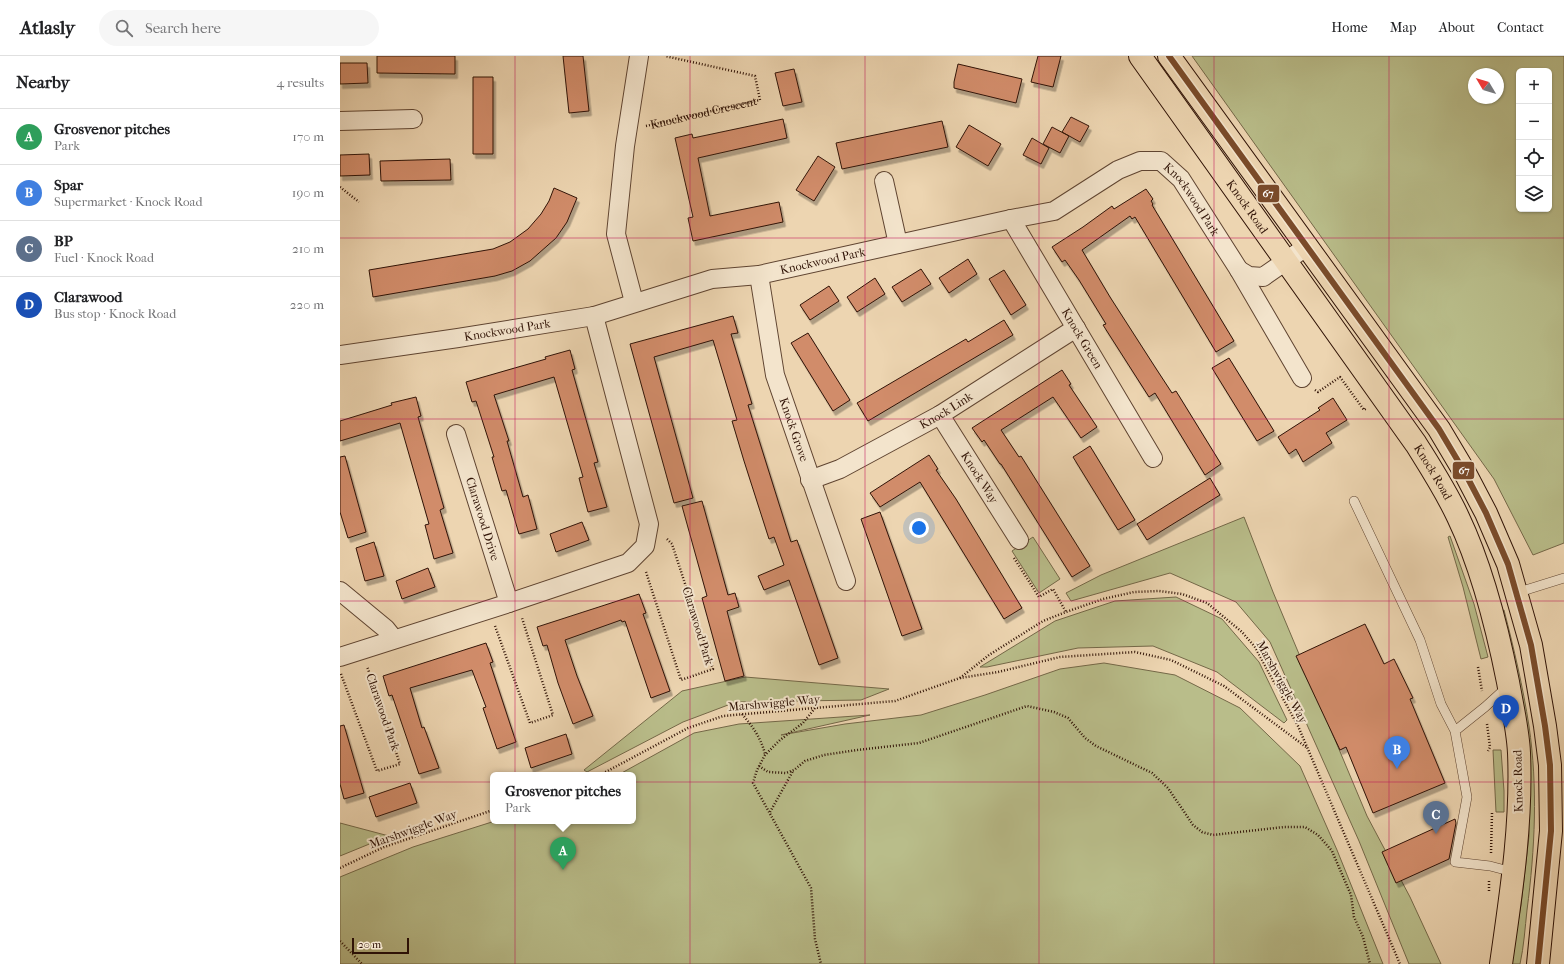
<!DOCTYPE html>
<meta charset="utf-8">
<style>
:root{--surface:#fff;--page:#f6f6f6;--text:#202124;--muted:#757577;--line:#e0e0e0;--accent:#2563eb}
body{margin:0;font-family:"IM FELL French Canon",serif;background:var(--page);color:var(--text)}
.controls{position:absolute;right:12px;top:12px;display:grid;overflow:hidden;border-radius:6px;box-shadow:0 1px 3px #0004}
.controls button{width:36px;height:36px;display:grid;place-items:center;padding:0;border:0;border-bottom:1px solid var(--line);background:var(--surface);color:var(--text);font:20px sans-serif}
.compass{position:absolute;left:1128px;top:12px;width:36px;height:36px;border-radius:50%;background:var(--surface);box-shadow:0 1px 3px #0004;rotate:308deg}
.scale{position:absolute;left:12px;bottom:10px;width:57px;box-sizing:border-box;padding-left:4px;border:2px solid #301306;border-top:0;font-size:11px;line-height:14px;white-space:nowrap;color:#301306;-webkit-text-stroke:3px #f3e4cc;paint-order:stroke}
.you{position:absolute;left:579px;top:472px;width:14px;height:14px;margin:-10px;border:3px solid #fff;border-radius:50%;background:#1a73e8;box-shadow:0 0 0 6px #1a73e833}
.badge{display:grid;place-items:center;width:26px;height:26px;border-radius:50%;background:var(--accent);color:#fff;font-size:13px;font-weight:700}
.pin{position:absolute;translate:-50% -33px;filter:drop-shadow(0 1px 2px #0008)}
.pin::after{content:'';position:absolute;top:21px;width:14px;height:12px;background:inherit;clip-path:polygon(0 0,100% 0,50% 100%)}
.popup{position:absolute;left:150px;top:716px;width:146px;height:52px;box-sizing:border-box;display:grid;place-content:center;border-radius:6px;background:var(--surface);filter:drop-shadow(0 1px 3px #0005);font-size:13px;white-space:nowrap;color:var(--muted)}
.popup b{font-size:15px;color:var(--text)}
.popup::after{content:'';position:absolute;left:50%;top:100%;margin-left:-8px;border:8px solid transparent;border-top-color:var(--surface)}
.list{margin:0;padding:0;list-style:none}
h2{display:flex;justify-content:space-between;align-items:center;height:52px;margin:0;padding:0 16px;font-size:17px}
h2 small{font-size:13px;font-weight:400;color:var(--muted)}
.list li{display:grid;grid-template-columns:26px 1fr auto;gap:12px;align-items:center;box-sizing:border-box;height:56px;padding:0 16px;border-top:1px solid var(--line)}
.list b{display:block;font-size:15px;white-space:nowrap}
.list p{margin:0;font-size:13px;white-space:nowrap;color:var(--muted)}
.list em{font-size:13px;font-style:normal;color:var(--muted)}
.icon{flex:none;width:22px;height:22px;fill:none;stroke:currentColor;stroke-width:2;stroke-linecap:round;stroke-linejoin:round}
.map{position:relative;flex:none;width:1224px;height:908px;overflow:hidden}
header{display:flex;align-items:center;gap:24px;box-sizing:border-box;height:56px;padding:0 20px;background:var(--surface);border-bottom:1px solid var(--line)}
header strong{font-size:19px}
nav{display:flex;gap:22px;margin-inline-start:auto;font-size:14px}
.search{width:280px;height:36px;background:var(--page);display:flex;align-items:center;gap:10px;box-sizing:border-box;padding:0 14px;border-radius:22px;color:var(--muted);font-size:15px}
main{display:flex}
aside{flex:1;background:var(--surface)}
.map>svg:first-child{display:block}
.green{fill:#b9bd8a;stroke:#746848;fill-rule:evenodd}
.building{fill:#d18c6a;stroke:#301306;filter:url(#shadow)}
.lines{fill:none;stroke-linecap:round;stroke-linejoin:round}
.service-casing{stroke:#5f4431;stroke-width:10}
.minor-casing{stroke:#5f4431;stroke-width:20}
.trunk-casing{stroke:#301306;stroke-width:24}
.path{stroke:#301306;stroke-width:2.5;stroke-dasharray:1 2;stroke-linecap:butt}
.service{stroke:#f3e4cc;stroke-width:9}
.minor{stroke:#f3e4cc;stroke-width:18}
.trunk{stroke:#edd5b1;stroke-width:22}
.bus-1-casing{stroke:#f3e4cc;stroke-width:9}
.bus-1{stroke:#7a4b2a;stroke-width:6}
.grid{fill:none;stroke:#c2185b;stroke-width:1;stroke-opacity:0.55}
.labels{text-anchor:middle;stroke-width:4;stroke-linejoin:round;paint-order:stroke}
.street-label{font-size:12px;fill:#301306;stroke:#f3e4cc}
.line-badge{stroke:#f3e4cc;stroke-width:1.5}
.badge-label{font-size:11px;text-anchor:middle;font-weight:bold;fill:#fff}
</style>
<header>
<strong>Atlasly</strong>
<div class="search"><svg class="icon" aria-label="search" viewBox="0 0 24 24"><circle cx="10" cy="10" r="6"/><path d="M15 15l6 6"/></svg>Search here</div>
<nav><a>Home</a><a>Map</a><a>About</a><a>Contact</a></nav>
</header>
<main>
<aside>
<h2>Nearby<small>4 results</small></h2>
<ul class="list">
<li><span class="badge" style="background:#2e9e5b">A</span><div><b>Grosvenor pitches</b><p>Park</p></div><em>170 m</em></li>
<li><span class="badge" style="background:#3f7fe0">B</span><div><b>Spar</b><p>Supermarket · Knock Road</p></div><em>190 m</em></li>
<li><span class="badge" style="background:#5c6f8a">C</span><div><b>BP</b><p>Fuel · Knock Road</p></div><em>210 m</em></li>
<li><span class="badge" style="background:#1a4fb4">D</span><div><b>Clarawood</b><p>Bus stop · Knock Road</p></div><em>220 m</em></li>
</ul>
</aside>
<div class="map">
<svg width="1224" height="908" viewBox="0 0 1224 908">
<defs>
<filter id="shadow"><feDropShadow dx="2.5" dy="4.5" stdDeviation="0" flood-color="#0004"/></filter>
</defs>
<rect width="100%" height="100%" fill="#edd5b1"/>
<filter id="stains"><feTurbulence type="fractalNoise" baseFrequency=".005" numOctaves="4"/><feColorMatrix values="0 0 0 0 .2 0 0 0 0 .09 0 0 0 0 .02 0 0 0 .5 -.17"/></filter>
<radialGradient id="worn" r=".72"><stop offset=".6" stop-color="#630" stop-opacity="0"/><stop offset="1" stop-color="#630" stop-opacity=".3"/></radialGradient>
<path class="green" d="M852 0H1224V487L1193 499 1154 423ZM1179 15H1209V153H1179ZM1134 18H1158V42H1134Z
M904 461 933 536 1027 760 1070 841 1101 908H1069L1019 785 930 586 896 546 830 517 731 545 726 537 761 519Z
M1110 480 1134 548 1148 601 1141 603 1123 531 1108 481Z
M693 481 720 523 699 537 672 495Z
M836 541 882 563 919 606 947 664 944 667 877 616 813 590 738 592 647 611H640L715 565 775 545Z
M1164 554C1174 593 1183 631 1189 670 1198 731 1195 793 1187 854 1185 872 1184 890 1180 908H1171L1181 849 1189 780 1188 729 1161 555Z
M764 607 835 619 900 652 960 710 997 794 1043 908H0V821L73 791 155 765H293V719H278L354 677 399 668 530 659 441 679 505 668 581 659 645 639 720 613Z
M405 621 549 633 521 644 396 646 343 666 247 716 244 714 342 635Z
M1153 694H1161L1164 735V756H1156Z
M0 767 49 780 0 800Z"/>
<path class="building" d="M37 0H115V18L37 17Z
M223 0H243L249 55 229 57Z
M698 0H721L713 31 691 26Z
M0 7H27L28 27 0 28Z
M618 8 682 23 676 47 614 32V26Z
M454 13 462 46 443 50 435 17Z
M133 21H153V98H133Z
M731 61 749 70 740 86 722 76Z
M443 63 447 82 358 102 370 160 439 146 443 166 353 185 348 162 353 161 335 82 352 78 353 82Z
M602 65 608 91 502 113 496 87Z
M629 69 661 88 648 110 616 91Z
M712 71 729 80 720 97 703 88Z
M692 82 709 92 701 108 683 99Z
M29 98 30 119 0 120V99Z
M478 100 495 111 474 145 456 134Z
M110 103 111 124 41 125 40 105Z
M214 132 237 142 227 166 216 182 190 205 172 215 155 220 33 241 29 214 153 193 170 186 188 173 201 158 209 145Z
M806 133 813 143 811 145 813 148 812 149 894 285 876 296 795 161 792 163 790 160 742 194 770 241 815 311 832 337 836 335 881 408 865 419 815 337 809 341 763 269 766 268 739 224 725 204 722 206 712 191 743 171 772 150 774 153Z
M628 203 637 218 609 237 599 222Z
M581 213 591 228 562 246 552 231Z
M664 214 686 249 671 259 649 223Z
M535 222 545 238 517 256 507 241Z
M489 230 499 245 470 264 460 249Z
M393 260 398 277 391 278 412 348 408 349 451 486 457 484 498 602 479 609 449 524 424 534 418 520 444 509 434 481 429 483 404 405 392 365 397 364 373 284 314 301 353 442 334 447 290 288Z
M664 264 673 279 528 365 517 347 626 283 628 286Z
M468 277 510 344 493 355 451 287Z
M230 294 235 313 232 314 258 406 254 407 267 451 248 456 239 422 243 421 214 321 154 339 169 385H167L183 441 188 439 197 473 179 478 166 434 162 435 152 401H154L136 345 132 346 126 326 206 303 205 301Z
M889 302 934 375 917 385 872 312Z
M722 314 731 328 729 329 757 371 741 382 713 341 661 374 679 401 681 400 750 510 732 521 661 408H660L644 384 642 386 632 372Z
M76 341 81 360 78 361 104 452 100 454 113 497 94 503 85 469 89 468 60 367 0 385V365L52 349 51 347Z
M993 342 1007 364 986 377 992 387 963 406 956 393 949 398 938 381 980 354 978 352Z
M750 390 795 464 778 474 733 401Z
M589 399 598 413 596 414 616 443 682 552 664 563 580 426 540 451 530 437Z
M5 400 26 476 8 482 0 456V401Z
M870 422 880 439 807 484 797 468Z
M362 445 388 539 395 537 399 551 387 555 404 620 385 625 362 542 367 540 342 450Z
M540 456 582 573 562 580 521 463Z
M242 466 249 484 216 496 210 478Z
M34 486 44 520 25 525 16 492Z
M88 512 95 531 62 543 56 525Z
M299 538 306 557 303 558 330 635 311 642 285 565 282 566 281 564 225 584 237 620 253 660 233 668 218 627 207 589 203 590 197 571Z
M1025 568 1044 608 1054 603 1073 642 1070 643 1105 727 1033 757 1006 691 1000 694 956 600Z
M146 587 153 606 150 607 176 686 157 693 143 652 146 651 132 614 70 632 82 672 84 671 99 712 79 718 52 639 49 640 43 620Z
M4 669 24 737 4 743 0 728V670Z
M226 678 232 698 191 712 185 692Z
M70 727 77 747 36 761 29 741Z
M1115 763 1116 767 1109 803 1056 827 1042 796Z"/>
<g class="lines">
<g class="service-casing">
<path id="service" d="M1014 445 1080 584 1101 648 1115 675 1127 741 1115 806 1150 810 1173 816
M1176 537 1224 522
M1115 675 1145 651 1167 631"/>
</g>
<g class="minor-casing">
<g id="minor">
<path d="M0 65 73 63"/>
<path d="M544 125 558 188"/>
<path id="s2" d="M671 163 813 402"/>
<path d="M899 214 909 220 923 221 966 191"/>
<path id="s3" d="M419 219 435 319 506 525"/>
<path d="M294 246 276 178 285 90 299 0"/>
<path id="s4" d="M0 299 118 282 254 260 372 223 419 219 671 163 714 155 778 114 800 105H821L841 123 899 214 962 322"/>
<path id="s5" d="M600 359 679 484"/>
<path id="s6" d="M116 378 169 547"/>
<path id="s7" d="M470 424 500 413 600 359 736 272"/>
<path d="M0 535 46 573 54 583"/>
<path d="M0 601 169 547 288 507 305 490 309 468 254 260"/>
</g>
</g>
<g class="trunk-casing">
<g id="trunk">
<path id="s8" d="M800 0 1076 388C1091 412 1106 435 1118 461 1142 511 1157 571 1168 626 1172 649 1178 674 1179 697 1182 768 1171 838 1161 908"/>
<path d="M829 0 1099 373 1124 415 1146 457 1168 508 1191 589 1205 670 1210 709 1211 775 1198 908"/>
</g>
</g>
<g class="path">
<path id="s1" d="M306 70 420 44 415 20 325 0"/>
<path d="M0 131 19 146"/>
<path d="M975 334 978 336 1000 321 1024 354 1027 352"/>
<path d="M674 502 699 541 713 533 726 556"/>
<path d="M306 516 341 624 373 613 332 488 326 482"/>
<path d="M155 570 190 667 213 659 182 562"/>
<path d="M1138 611 1142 635"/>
<path d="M1 618 37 715 60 708 27 610"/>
<path d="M620 622 649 599 703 565 726 556 763 543 794 536 819 535 842 538 867 547 902 576 915 591 958 670 1060 908"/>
<path d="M475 652 463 667 440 684 425 699 417 714 413 727 471 832 475 883 481 908"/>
<path d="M402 658C413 671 421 682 425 698"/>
<path d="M1147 668 1150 691 1148 695"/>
<path d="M419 710 428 716 446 717 454 714 465 705 484 699 517 694 579 687 687 650 714 656 728 662 745 682 756 690 812 717 828 732 853 769 862 776 873 779 944 771H965L978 779 992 795 1011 839 1014 861 1023 881 1030 908"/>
<path d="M260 719 348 672 383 660 555 645 620 622 658 616 720 601 795 596 831 604 884 630 966 691"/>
<path d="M430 756 453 715"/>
<path d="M1151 797 1152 757"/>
<path d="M0 812 44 791 153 754"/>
<path d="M1149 835V824"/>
<path d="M0 885 22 908"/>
</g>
<use href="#service" class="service"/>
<use href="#minor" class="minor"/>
<use href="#trunk" class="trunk"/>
<g class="bus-1-casing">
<path id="bus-1" d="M829 0 1099 373 1124 415 1146 457 1168 508 1191 589 1205 670 1210 709 1211 775 1198 908"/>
</g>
<use href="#bus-1" class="bus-1"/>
</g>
<path class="grid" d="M175 0V908M350 0V908M525 0V908M699 0V908M874 0V908M1049 0V908M0 182H1224M0 363H1224M0 545H1224M0 726H1224"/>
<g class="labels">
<g class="street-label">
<text dy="4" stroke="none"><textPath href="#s1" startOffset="59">Knockwood Crescent</textPath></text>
<text dy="4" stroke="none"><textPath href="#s4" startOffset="900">Knockwood Park</textPath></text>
<text dy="4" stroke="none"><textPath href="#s8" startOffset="185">Knock Road</textPath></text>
<text dy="4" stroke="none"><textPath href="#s4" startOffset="493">Knockwood Park</textPath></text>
<text dy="4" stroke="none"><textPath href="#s4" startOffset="169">Knockwood Park</textPath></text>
<text dy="4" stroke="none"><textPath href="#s2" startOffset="139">Knock Green</textPath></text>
<text dy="4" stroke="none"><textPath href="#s7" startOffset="153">Knock Link</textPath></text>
<text dy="4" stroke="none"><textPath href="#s3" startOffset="159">Knock Grove</textPath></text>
<text dy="4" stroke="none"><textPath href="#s8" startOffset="509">Knock Road</textPath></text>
<text dy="4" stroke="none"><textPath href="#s5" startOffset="74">Knock Way</textPath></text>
<text dy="4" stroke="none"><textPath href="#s6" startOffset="89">Clarawood Drive</textPath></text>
<text transform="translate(358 570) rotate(73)" y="4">Clarawood Park</text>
<text transform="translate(942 626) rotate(61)" y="4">Marshwiggle Way</text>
<text transform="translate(434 647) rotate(-5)" y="4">Marshwiggle Way</text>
<text transform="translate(43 656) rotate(71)" y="4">Clarawood Park</text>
<text transform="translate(1178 725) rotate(-91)" y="4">Knock Road</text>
<text transform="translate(73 773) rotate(-20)" y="4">Marshwiggle Way</text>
</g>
</g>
<g class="line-badge">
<rect x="917" y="128" width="23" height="19" rx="4" fill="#7a4b2a"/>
<rect x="1112" y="405" width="23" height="19" rx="4" fill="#7a4b2a"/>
</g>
<g class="badge-label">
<text x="928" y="141">67</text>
<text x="1124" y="418">67</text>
</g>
<rect width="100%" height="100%" filter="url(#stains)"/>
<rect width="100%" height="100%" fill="url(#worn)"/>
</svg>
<div class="controls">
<button>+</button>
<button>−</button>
<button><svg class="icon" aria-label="locate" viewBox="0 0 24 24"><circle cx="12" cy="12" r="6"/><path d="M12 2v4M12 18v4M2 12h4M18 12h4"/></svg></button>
<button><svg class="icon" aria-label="layers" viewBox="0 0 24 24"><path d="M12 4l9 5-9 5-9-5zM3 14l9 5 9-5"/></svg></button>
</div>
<svg class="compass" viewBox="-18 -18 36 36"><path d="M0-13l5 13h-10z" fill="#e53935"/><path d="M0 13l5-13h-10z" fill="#757577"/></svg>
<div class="scale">20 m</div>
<div class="you"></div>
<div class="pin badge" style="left:223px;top:814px;background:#2e9e5b">A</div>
<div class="popup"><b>Grosvenor pitches</b>Park</div>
<div class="pin badge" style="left:1057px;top:713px;background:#3f7fe0">B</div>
<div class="pin badge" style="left:1096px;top:778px;background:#5c6f8a">C</div>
<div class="pin badge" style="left:1166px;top:672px;background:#1a4fb4">D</div>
</div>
</main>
